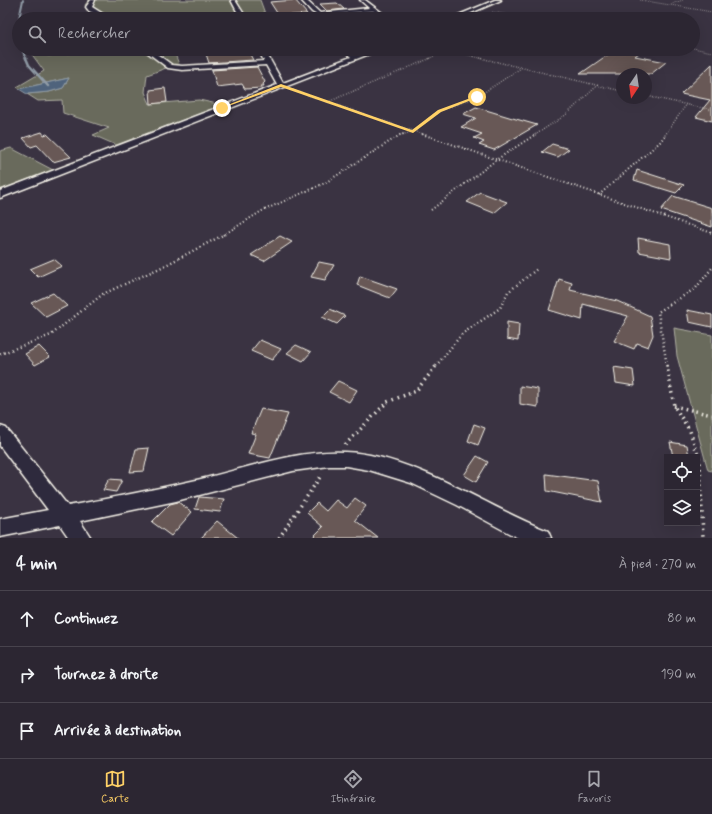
<!DOCTYPE html>
<html lang="fr">
<meta charset="utf-8">
<style>
:root{--surface:#2c2632;--page:#342e3a;--text:#f1f3f6;--muted:#a6a5ac;--line:#48434d;--accent:#ffd166}
body{margin:0;font-family:Mynerve,sans-serif;background:var(--page);color:var(--text)}
.controls{position:absolute;right:12px;bottom:12px;display:grid;overflow:hidden;border-radius:0px;box-shadow:0 4px 16px #0002}
.controls button{width:36px;height:36px;display:grid;place-items:center;padding:0;border:0;border-bottom:1px solid var(--line);background:var(--surface);color:var(--text);font:20px sans-serif}
.compass{position:absolute;left:616px;top:68px;width:36px;height:36px;border-radius:50%;background:var(--surface);box-shadow:0 4px 16px #0002;rotate:193deg}
.stop{position:absolute;width:12px;height:12px;margin:-9px;border:3px solid #ffd166;border-radius:50%;background:#fff}
.stop.end{background:#ffd166;border-color:#fff;box-shadow:0 1px 4px #0008}
.list{margin:0;padding:0;list-style:none}
h2{display:flex;justify-content:space-between;align-items:center;height:52px;margin:0;padding:0 16px;font-size:17px}
h2 small{font-size:13px;font-weight:400;color:var(--muted)}
.list li{display:grid;grid-template-columns:26px 1fr auto;gap:12px;align-items:center;box-sizing:border-box;height:56px;padding:0 16px;border-top:1px solid var(--line)}
.list b{display:block;font-size:15px;white-space:nowrap}
.list em{font-size:13px;font-style:normal;color:var(--muted)}
.icon{flex:none;width:22px;height:22px;fill:none;stroke:currentColor;stroke-width:2;stroke-linecap:round;stroke-linejoin:round}
.map{position:relative;flex:none;width:712px;height:538px;overflow:hidden}
.search{position:absolute;background:var(--surface);box-shadow:0 4px 16px #0002;left:12px;right:12px;top:12px;height:44px;display:flex;align-items:center;gap:10px;box-sizing:border-box;padding:0 14px;border-radius:22px;color:var(--muted);font-size:15px}
.sheet{height:220px;background:var(--surface)}
nav{display:flex;justify-content:space-around;align-items:center;box-sizing:border-box;height:56px;border-top:1px solid var(--line);background:var(--surface);font-size:11px;color:var(--muted)}
nav a{display:grid;justify-items:center;gap:2px}
nav .on{color:var(--accent)}
.map>svg:first-child{display:block}
.green{fill:#696b5c;stroke:#aeaea2}
.water{fill:#4f647b;stroke:#919ca7}
.lines{fill:none;stroke-linecap:round;stroke-linejoin:round}
.stream-far1{stroke:#919ca7;stroke-width:2}
.stream{stroke:#919ca7;stroke-width:2.5}
.building{fill:#685956;stroke:#f4f1e8}
.minor-casing{stroke:#f4f1e8;stroke-width:3}
.path-far4{stroke:#f4f1e8;stroke-width:1;stroke-dasharray:0.5 1.5;stroke-linecap:butt}
.path-far3{stroke:#f4f1e8;stroke-width:1.5;stroke-dasharray:0.5 2;stroke-linecap:butt}
.path-far2{stroke:#f4f1e8;stroke-width:2;stroke-dasharray:1 2.5;stroke-linecap:butt}
.path-far1{stroke:#f4f1e8;stroke-width:2.5;stroke-dasharray:1 3;stroke-linecap:butt}
.path{stroke:#f4f1e8;stroke-width:3.5;stroke-dasharray:1.5 4;stroke-linecap:butt}
.minor{fill:#2f2a3d;fill-rule:evenodd}
.route{fill:#ffd166}
</style>
<div class="map">
<svg width="712" height="538" viewBox="0 0 712 538">
<rect width="100%" height="100%" fill="#3a3342"/>
<filter id="ink" filterUnits="userSpaceOnUse"><feTurbulence type="fractalNoise" baseFrequency=".025" numOctaves="2"/><feDisplacementMap in="SourceGraphic" scale="8" xChannelSelector="R" yChannelSelector="G"/><feConvolveMatrix kernelMatrix="1 2 1 2 8 2 1 2 1" color-interpolation-filters="sRGB"/></filter>
<g filter="url(#ink)">
<path class="green" d="M89 0H260L267 19H153V15L99 18 89 14 85 5Z
M28 49H39L40 52 48 56 94 51 95 49H176L175 54 180 67 166 68 147 75 145 92 150 104 199 100 222 105 116 145 93 135 109 128 63 113 62 100 38 101 27 94 49 92 63 88 69 78 19 89 17 87 44 71Z
M11 148 53 170 0 190V151Z
M674 328 712 335V471L708 470 677 356Z"/>
<path class="water" d="M69 78 63 88 49 92 27 94 19 89Z"/>
<g class="lines">
<path class="stream-far1" d="M19 19 23 0
M19 21V30
M22 49 26 59"/>
<path class="stream" d="M26 58 29 65 48 86"/>
</g>
<path class="building" d="M295 0 307 14 279 16 270 2Z
M337 3 344 9 327 11 320 4Z
M216 49H247L253 60 209 63 205 51Z
M616 49H644L635 56 666 62 651 74H580Z
M712 64V121L696 117 710 100 681 94Z
M257 67 265 82 263 84 264 86H261L262 88 245 89 242 84 217 87 212 70Z
M165 88 167 102 151 104 150 90Z
M476 107 509 117 537 125 494 150 479 145 484 142 474 138 482 134 461 127 476 118 463 114Z
M42 132 44 135 47 134 71 157 53 162 37 145 31 147 23 138Z
M552 144 569 149 558 157 542 152Z
M637 170 684 185 676 193 634 180Z
M480 192 496 198 507 202 494 213 467 202Z
M673 196 712 208V227L661 210Z
M280 236 292 242 264 261 251 255Z
M638 238 670 244 671 258 639 252Z
M54 259 62 266 38 277 30 269Z
M319 262 334 265 325 280 311 277Z
M360 276 397 289 390 298 377 293 357 285Z
M559 279 572 283 570 290 617 301 650 316 653 335 648 347 637 343 634 349 614 341 628 316 583 304 582 320 549 310Z
M53 293 67 306 46 317 31 303Z
M330 309 345 316 337 324 322 317Z
M687 310 712 315V327L689 322Z
M507 322 519 324 518 341 507 339Z
M260 340 281 349 272 360 251 351Z
M296 345 311 352 303 361 287 353Z
M39 346 50 357 35 365 25 354Z
M614 367 633 370 635 386 616 383Z
M338 381 357 390 349 402 329 392Z
M520 386 538 389V407L520 404Z
M261 409 288 414 270 458 248 454 256 434 251 433Z
M474 424 485 428 478 445 468 441Z
M670 442 687 445 689 457H673Z
M149 448 144 471 130 472 136 449Z
M477 456 488 462 476 482 464 475Z
M546 474 598 481 602 502 547 491Z
M109 479 122 480 116 492 103 490Z
M199 497 224 499 220 512 195 509Z
M355 498 366 506 355 520 378 538H312L323 527 307 513 317 503 326 511 336 500 347 508Z
M178 502 192 512 171 536 152 522 170 504Z
M217 521 238 538H201Z"/>
<g class="lines">
<g class="minor-casing">
<path id="minor" d="M91 0H95L92 7 103 14 105 19H99V16L89 11 86 7Z
M231 0H235L247 19H241Z
M301 0H306L320 13 369 8 360 0H365L390 19H384L373 11 325 15 329 18 324 19 312 12Z
M495 0H501L457 19H449Z
M143 49H150L172 65 182 66 264 61 258 49H264L283 83 351 57 342 49H349L357 55 373 49H382L0 198V191L277 85 266 65 182 70 168 68Z
M0 426 6 428 68 506C112 498 157 489 201 479 256 466 314 443 370 455 435 469 488 507 548 531L551 538H518L457 505 411 483 369 470 346 466H329L293 471 176 501 80 521 91 538H69L60 525 0 537V519L48 510 0 446Z"/>
</g>
<path class="path-far4" d="M640 0 712 12
M671 4 683 0
M492 12 533 19
M693 48 712 52
M443 49 484 59
M428 59 446 51"/>
<path class="path-far3" d="M480 58 622 91
M293 90 425 135
M646 96 712 110
M328 102 431 58
M400 135 413 132 439 111 477 97 521 68
M535 135 567 114 598 85
M665 135 686 105"/>
<path class="path-far2" d="M422 134 712 233
M599 195 660 142 666 134
M431 210 496 160 536 134
M223 235 262 211 325 183 400 135 404 134"/>
<path class="path-far1" d="M0 354 51 335 103 294 162 267 225 234
M436 366 462 334 500 308 508 292 537 269
M667 366 658 312 696 288 712 268"/>
<path class="path" d="M667 365 674 406 690 431 700 462 703 538
M674 406 712 415
M345 445 387 402 416 391 437 365
M279 538 322 474"/>
<use href="#minor" class="minor"/>
</g>
</g>
<path class="route" d="M281 84 412 130 438 110 476 96 479 97 441 112 413 133 281 87 223 108H220Z"/>
</svg>
<div class="controls">
<button><svg class="icon" aria-label="locate" viewBox="0 0 24 24"><circle cx="12" cy="12" r="6"/><path d="M12 2v4M12 18v4M2 12h4M18 12h4"/></svg></button>
<button><svg class="icon" aria-label="layers" viewBox="0 0 24 24"><path d="M12 4l9 5-9 5-9-5zM3 14l9 5 9-5"/></svg></button>
</div>
<svg class="compass" viewBox="-18 -18 36 36"><path d="M0-13l5 13h-10z" fill="#e53935"/><path d="M0 13l5-13h-10z" fill="#a6a5ac"/></svg>
<div class="stop" style="left:477px;top:97px"></div>
<div class="stop end" style="left:222px;top:108px"></div>
<div class="search"><svg class="icon" aria-label="search" viewBox="0 0 24 24"><circle cx="10" cy="10" r="6"/><path d="M15 15l6 6"/></svg>Rechercher</div>
</div>
<section class="sheet">
<h2>4 min<small>À pied · 270 m</small></h2>
<ul class="list">
<li><svg class="icon" aria-label="ahead" viewBox="0 0 24 24"><path d="M12 20V5M6 11l6-6 6 6"/></svg><div><b>Continuez</b></div><em>80 m</em></li>
<li><svg class="icon" aria-label="right" viewBox="0 0 24 24"><path d="M7 20v-9h11M14 6l5 5-5 5"/></svg><div><b>Tournez à droite</b></div><em>190 m</em></li>
<li><svg class="icon" aria-label="arrive" viewBox="0 0 24 24"><path d="M6 21V4h12l-3 4 3 4H6"/></svg><div><b>Arrivée à destination</b></div></li>
</ul>
</section>
<nav>
<a class="on"><svg class="icon" aria-label="map" viewBox="0 0 24 24"><path d="M3 6l6-2 6 2 6-2v14l-6 2-6-2-6 2zM9 4v14M15 6v14"/></svg>Carte</a>
<a><svg class="icon" aria-label="directions" viewBox="0 0 24 24"><path d="M12 3l9 9-9 9-9-9zM9 14v-3h6M13 9l2 2-2 2"/></svg>Itinéraire</a>
<a><svg class="icon" aria-label="saved" viewBox="0 0 24 24"><path d="M7 4h10v16l-5-4-5 4z"/></svg>Favoris</a>
</nav>
